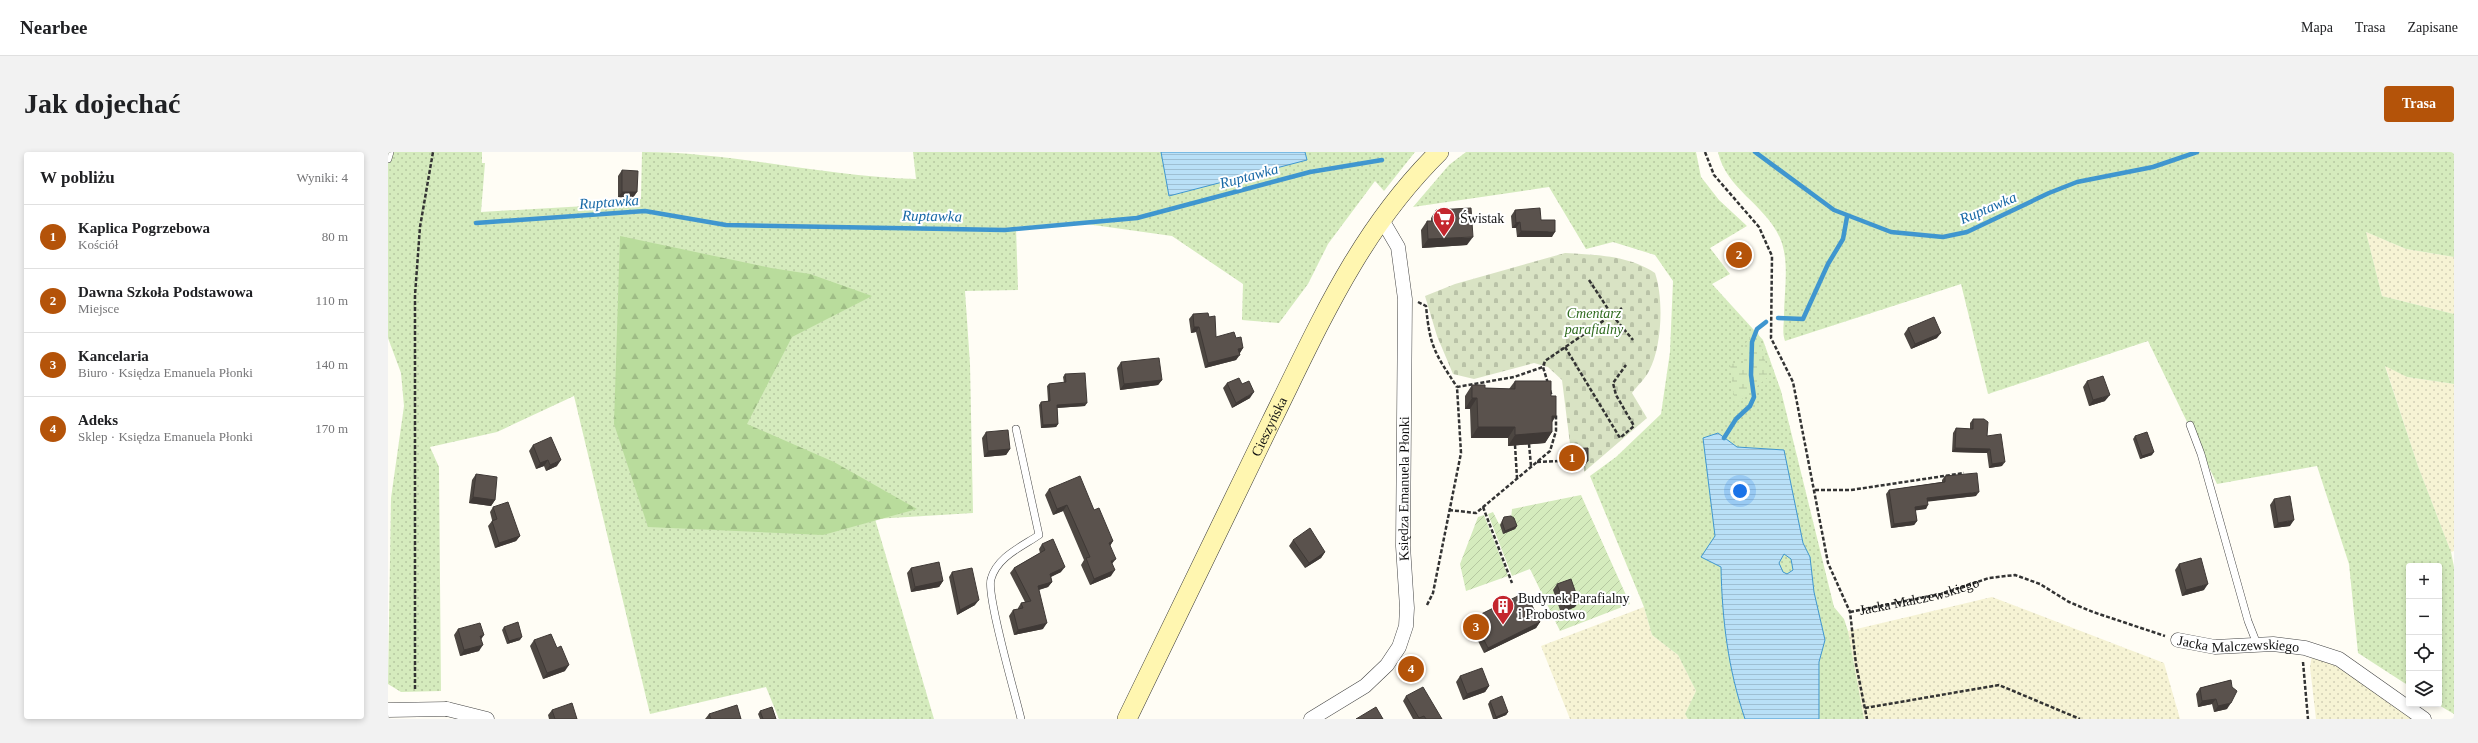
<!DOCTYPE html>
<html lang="pl">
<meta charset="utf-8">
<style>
:root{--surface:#fff;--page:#f2f2f2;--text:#202124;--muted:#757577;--line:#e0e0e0;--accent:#b45309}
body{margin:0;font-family:Georgia,serif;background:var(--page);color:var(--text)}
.controls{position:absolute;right:12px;bottom:12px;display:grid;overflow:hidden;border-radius:4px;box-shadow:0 2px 6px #0003}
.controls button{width:36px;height:36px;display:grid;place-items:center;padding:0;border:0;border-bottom:1px solid var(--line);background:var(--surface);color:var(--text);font:20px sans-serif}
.you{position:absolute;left:1352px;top:339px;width:14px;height:14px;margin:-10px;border:3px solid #fff;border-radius:50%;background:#1a73e8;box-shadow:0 0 0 6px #1a73e833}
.badge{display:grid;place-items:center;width:26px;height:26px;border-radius:50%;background:var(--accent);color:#fff;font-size:13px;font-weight:700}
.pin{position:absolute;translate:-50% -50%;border:2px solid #fff;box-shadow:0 1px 4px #0006}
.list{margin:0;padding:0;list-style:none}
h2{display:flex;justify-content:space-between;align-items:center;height:52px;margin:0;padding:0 16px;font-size:17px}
h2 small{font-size:13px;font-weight:400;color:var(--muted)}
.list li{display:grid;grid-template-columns:26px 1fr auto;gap:12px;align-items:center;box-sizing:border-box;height:64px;padding:0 16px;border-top:1px solid var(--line)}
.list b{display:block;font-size:15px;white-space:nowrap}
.list p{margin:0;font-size:13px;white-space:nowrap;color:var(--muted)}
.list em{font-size:13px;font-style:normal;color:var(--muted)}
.icon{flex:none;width:22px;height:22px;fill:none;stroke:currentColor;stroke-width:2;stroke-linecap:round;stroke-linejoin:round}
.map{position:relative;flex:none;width:2066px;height:567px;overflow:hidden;border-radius:4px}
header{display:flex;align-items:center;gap:24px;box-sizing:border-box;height:56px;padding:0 20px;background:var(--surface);border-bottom:1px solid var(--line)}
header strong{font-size:19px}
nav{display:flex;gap:22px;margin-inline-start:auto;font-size:14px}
.intro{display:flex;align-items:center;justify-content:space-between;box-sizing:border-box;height:96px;padding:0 24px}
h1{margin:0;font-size:28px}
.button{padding:10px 18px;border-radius:4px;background:var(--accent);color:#fff;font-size:14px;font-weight:700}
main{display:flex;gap:24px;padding:0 24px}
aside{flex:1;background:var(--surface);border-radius:4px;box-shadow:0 2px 6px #0003}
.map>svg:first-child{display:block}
.farmland{fill:url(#farmland-dots)}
.grass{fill:url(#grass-dots)}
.forest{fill:url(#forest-firs)}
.wetland{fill:url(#wetland-marsh)}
.cemetery{fill:url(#cemetery-stones)}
.garden{fill:url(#garden-furrows)}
.water{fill:url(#water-rules);stroke:#3f96cf;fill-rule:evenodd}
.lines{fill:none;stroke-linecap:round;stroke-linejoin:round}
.stream{stroke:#3f96cf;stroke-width:4.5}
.service-casing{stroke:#444;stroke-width:8}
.minor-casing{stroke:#444;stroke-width:15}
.secondary-casing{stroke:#333;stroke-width:20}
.path{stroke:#333;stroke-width:2.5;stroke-dasharray:4 2;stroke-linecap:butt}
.service{stroke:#fff;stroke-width:7}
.minor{stroke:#fff;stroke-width:14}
.secondary{stroke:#fff6b0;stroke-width:19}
.minor-bridge-casing{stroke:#444;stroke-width:15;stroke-linecap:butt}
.minor-bridge{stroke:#fff;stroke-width:14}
.wall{fill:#4d4742}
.shaded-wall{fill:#3f3936}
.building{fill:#5a524d;stroke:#3f3936}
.labels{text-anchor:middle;stroke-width:4;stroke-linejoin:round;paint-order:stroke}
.poi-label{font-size:14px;fill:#111;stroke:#fff;text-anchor:start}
.park-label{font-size:14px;font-style:italic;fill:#2f6b1f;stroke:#fff}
.street-label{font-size:14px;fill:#111;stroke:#fff}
.water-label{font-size:15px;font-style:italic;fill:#1768a6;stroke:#fff}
</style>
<header>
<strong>Nearbee</strong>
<nav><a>Mapa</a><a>Trasa</a><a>Zapisane</a></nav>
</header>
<div class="intro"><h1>Jak dojechać</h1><a class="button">Trasa</a></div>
<main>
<aside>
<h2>W pobliżu<small>Wyniki: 4</small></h2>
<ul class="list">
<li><span class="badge">1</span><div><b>Kaplica Pogrzebowa</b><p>Kościół</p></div><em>80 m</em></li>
<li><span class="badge">2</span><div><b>Dawna Szkoła Podstawowa</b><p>Miejsce</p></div><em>110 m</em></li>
<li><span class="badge">3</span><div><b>Kancelaria</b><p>Biuro · Księdza Emanuela Płonki</p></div><em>140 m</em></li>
<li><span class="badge">4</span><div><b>Adeks</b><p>Sklep · Księdza Emanuela Płonki</p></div><em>170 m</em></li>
</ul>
</aside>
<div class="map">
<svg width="2066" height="567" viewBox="0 0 2066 567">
<defs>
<pattern id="farmland-dots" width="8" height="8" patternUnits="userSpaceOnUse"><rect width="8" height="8" fill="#f6f3d4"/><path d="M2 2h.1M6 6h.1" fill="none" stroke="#d2cfb5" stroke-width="1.8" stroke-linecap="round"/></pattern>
<pattern id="grass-dots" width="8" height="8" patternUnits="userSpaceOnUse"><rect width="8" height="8" fill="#d5ebbd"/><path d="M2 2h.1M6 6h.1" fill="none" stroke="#b6c8a1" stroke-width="1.8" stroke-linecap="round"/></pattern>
<pattern id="forest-firs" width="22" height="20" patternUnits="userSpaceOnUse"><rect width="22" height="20" fill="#b9dc9c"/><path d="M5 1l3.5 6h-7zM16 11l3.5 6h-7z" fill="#9ebc85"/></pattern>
<pattern id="wetland-marsh" width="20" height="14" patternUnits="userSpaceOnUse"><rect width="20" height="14" fill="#d5ebbd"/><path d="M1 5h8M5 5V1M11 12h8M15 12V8" fill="none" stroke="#b6c8a1"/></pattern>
<pattern id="cemetery-stones" width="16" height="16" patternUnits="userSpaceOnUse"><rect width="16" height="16" fill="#d9e3c4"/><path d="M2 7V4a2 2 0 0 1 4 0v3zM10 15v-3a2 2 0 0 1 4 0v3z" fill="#b9c2a7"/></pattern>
<pattern id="garden-furrows" width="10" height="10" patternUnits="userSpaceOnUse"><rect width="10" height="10" fill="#d5ebbd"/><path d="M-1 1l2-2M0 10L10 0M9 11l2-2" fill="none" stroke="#b6c8a1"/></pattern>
<pattern id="water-rules" width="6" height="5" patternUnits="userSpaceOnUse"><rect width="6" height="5" fill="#b9e0f7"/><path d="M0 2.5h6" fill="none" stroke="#9ebfd3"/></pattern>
</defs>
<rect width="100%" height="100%" fill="#fffdf5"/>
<path class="farmland" d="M1978 80 2018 97 2066 105V162L1994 144Z
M1997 213 2019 225 2066 232V399L2063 400 2030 314Z
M1604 445 1776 511 1792 567H1476L1460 479Z
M1256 455 1264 483 1290 503 1308 539 1297 562 1300 567H1182L1153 494Z
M1924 503 1960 520 2025 567H1928L1922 515Z"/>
<path class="grass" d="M0 0H94V11H97L93 60 198 54 253 47 254 0C346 0 436 25 528 27L525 0H1027L996 39 987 29 940 92 920 132 891 171 854 168 855 132 784 84 684 70 628 75 630 138 577 139 582 212 585 361 487 367 546 567H391L378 535 262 562 186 244 109 280 42 295 51 315 53 539 13 540 0 532 3 346 16 254 13 221 0 186Z
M1078 0H1308L1313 25 1331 48 1359 74 1322 96 1342 122 1324 132 1375 188 1393 239 1446 455 1456 467 1460 479 1476 567H1300L1297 562 1308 539 1290 503 1264 483 1256 455 1202 324 1228 305 1273 262 1282 200 1285 129 1267 103 1225 90 1198 97 1161 35 1025 55 1061 13Z
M1330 0H2066V105L2018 97 1978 80 1994 144 2066 162V232L2019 225 1997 214 2030 314 2063 400 2066 415V562L2049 552 2051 414H2021V534L1970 501 1961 412 1929 314 1829 332 1760 189 1600 242 1573 132 1397 189C1394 181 1396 172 1396 164 1396 140 1402 109 1392 86 1377 52 1338 37 1330 0Z"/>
<path class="forest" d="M232 84 383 116 422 122 484 144 404 185 359 272 446 310 529 357 435 383 260 375 226 272Z"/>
<path class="wetland" d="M1369 177 1381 224 1347 253 1342 212 1356 211 1357 192Z"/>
<path class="cemetery" d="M1177 101C1208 103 1240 103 1267 121 1276 147 1274 195 1261 219 1257 227 1249 234 1244 241L1259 266 1196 320V298L1182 292 1174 228 1160 215 1146 211 1086 227 1065 222 1049 184 1037 144 1067 132Z"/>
<path class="garden" d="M1193 343 1242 452 1172 479 1142 417 1124 424 1100 362 1105 360 1111 372 1123 367 1124 357Z
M1096 363 1120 424 1078 439 1072 412 1090 365Z"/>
<path class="water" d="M773 0H917L919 8 781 44Z
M1330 281 1349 295 1396 298 1415 391 1422 405 1426 440 1437 488 1431 510V567H1357C1340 517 1334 467 1333 415L1313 405 1327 384 1315 286ZM1396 402 1403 407 1405 418 1399 422 1395 420 1391 411Z"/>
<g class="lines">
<path class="stream" d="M1367 0 1446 58 1503 80 1555 85 1579 80 1661 41 1689 30 1765 15 1809 0
M88 71 257 59 338 73 617 78 749 66 922 20 994 8
M1390 166 1415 167 1440 112 1455 87 1459 65
M1336 286 1348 267 1362 254 1366 245 1363 223 1364 190 1369 177 1378 170"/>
<g class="service-casing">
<path id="service" d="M0 7 2 0
M1802 273 1813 302 1860 469 1869 492
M628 277 651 383C633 395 609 405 603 427 598 443 628 545 633 567"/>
</g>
<g class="minor-casing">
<g id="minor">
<path id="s2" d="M1790 488 1827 495 1885 492 1917 496 1951 507 2036 567"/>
<path d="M59 557 99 567"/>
<path id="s3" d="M923 567 977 534 999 513 1011 495 1018 474 1019 456 1015 394 1017 147 1010 95 993 66"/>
</g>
</g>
<g class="secondary-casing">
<g id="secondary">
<path id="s4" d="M739 567C787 468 835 369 883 270 932 171 971 79 1051 0"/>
</g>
</g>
<g class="path">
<path d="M1317 0 1326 23 1371 75 1384 104 1383 186 1405 230 1440 411 1462 460 1468 512 1479 567"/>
<path d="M1201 128 1224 163 1245 188"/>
<path d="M1030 150 1038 154C1042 196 1047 201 1069 235"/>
<path d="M1177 195 1232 286 1246 274 1228 243 1225 231 1238 213"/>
<path d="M1165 248 1155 215 1157 209 1234 156"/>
<path d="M1141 292 1143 314"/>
<path d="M1127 293 1129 326"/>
<path d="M1149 310 1172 309"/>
<path d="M1427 338H1463L1576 321"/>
<path d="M1095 355 1124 431"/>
<path d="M1061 358 1088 361 1162 299 1168 279V262"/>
<path d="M1039 453 1045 441 1073 301 1069 235 1126 225 1155 215"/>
<path id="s1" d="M1462 460 1553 442 1601 426 1627 423 1652 432 1681 450 1705 460 1777 484"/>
<path d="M1915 510 1920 567"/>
<path d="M27 537V143L32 75 45 0"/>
<path d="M1477 556 1611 533 1692 567"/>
</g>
<use href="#service" class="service"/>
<use href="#minor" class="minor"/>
<use href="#secondary" class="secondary"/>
<g class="minor-bridge-casing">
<path id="minor-bridge" d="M0 558 59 557"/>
</g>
<use href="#minor-bridge" class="minor-bridge"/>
</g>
<path class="wall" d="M234 18 245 46 230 45V24Z
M1048 58 1079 93 1034 96 1033 78 1039 69H1043V66Z
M1127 58 1153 68 1164 85H1129L1128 76H1124L1123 64Z
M1344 96 1362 105 1360 108 1350 113 1342 99Z
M805 162 821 165 828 185 848 186 855 196 851 202 848 208 817 216 808 180 803 181 801 167Z
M1520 176 1549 186 1523 197 1516 182Z
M733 210 774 228 770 233 732 238 729 216Z
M677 222 697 254 669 256 670 272 668 275 653 276 651 253 653 250 660 249 659 234 661 232 676 231 675 225Z
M1127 229 1163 244 1164 280 1157 291 1120 294V286H1083L1082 257H1077V244L1084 233 1097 236 1121 237Z
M1699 229 1717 249 1701 254 1695 235Z
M839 231 862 246 844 256 835 236Z
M1585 267 1599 284 1614 314 1601 316 1599 301 1564 300 1565 281 1568 276 1582 277V271Z
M598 280 622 297 618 303 596 305 594 286Z
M1747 284 1764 303 1752 307 1745 287Z
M145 293 169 314 158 319 156 314 148 317 141 299Z
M1176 297 1196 315H1172V303Z
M88 322 107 348 103 354 81 351 84 328Z
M1557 324 1588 344 1540 349 1538 357 1527 358 1529 369 1526 373 1503 376 1498 342 1501 338 1554 330V328Z
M661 337 706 358 725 389 722 394 724 412 723 424 702 433 693 413 696 408 675 359 665 363 657 343Z
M1886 347 1902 374 1886 376 1882 353Z
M105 355 132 384 128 389 107 396 100 374 104 369V368L102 360Z
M1116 365 1129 374 1127 377 1115 382 1112 373Z
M905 388 937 400 933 406 917 416 901 394Z
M654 392 673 420 663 425 664 430 660 435 651 438 655 477 626 483 621 464 625 458 630 457V456L633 451 637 450 622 421 626 416 652 401 651 397Z
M1791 412 1816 438 1794 444 1787 418Z
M523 416 555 429 551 435 523 440 519 421Z
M564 420 587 453 569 463 561 425Z
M1169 432 1187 455 1173 461 1165 438Z
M1135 445 1152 470 1148 476 1096 501 1081 471 1085 466Z
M116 475 132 488 119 492 114 478Z
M70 477 93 488 91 499 72 504 66 483Z
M146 488 177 519 155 527 142 494Z
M1023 505 1027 522 1025 525 1015 521Z
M1072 524 1101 534 1097 540 1075 548 1068 530Z
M1843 528 1839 557 1826 560 1824 552 1810 555 1808 542 1812 536Z
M1018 544 1054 567H1025L1015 549Z
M1102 549 1120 560 1118 563 1108 567H1105L1100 552Z
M164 558 189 567H161L160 563Z
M372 559 388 567H372L370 562Z
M321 562 353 567H317Z"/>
<path class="shaded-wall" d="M234 40H249L245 46 230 45Z
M1132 70 1128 76H1124L1128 71Z
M1133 79 1167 80 1164 85H1129Z
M1085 85 1079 93 1034 96 1040 87Z
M1362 105 1360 108 1350 113 1353 110Z
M806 175H811L808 180 803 181Z
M1553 181 1549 186 1523 197 1527 192Z
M855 196 852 201 847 203 850 197Z
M852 203 848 208 817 216 820 211Z
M774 228 770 233 732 238 736 232Z
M866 240 862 246 844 256 848 251Z
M1722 243 1717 249 1701 254 1705 248Z
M1084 246H1089L1082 257H1077Z
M699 251 697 254 667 256 669 253Z
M1164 264H1168L1161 275Z
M670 272 668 275 653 276 655 273Z
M1090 275H1127L1120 286H1083Z
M1164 280 1157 291 1120 294 1127 283Z
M1567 296 1602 297 1599 301 1564 300Z
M622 297 618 303 596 305 600 299Z
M1766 300 1764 303 1752 307 1754 304Z
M160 308 156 314 148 317 152 311Z
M173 308 169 314 158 319 162 313Z
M1176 309H1200L1196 315H1172Z
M1617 310 1614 314 1601 316 1604 312Z
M1591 340 1588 344 1537 350 1539 346Z
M85 345 107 348 103 354 81 351Z
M679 353 675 359 665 363 669 357Z
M1540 353 1538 357 1524 359 1527 355Z
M1906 368 1902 374 1886 376 1890 371Z
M1529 369 1526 373 1503 376 1506 372Z
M1129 374 1127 377 1115 382 1117 379Z
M132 384 128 389 107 396 111 391Z
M725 389 721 395V391Z
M937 400 933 406 917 416 921 411Z
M728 407 723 413V409Z
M677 415 673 420 658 427 662 422Z
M727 418 723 424 702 433 706 427Z
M555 429 551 435 523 440 527 435Z
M664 430 660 435 646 439 650 434Z
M1820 432 1816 438 1794 444 1798 438Z
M591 448 587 453 569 463 572 458Z
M1191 450 1187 455 1173 461 1177 455Z
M1152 470 1148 476 1096 501 1100 496Z
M659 471 655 477 626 483 630 478Z
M96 483 92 489V484Z
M134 485 132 488 119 492 121 489Z
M95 493 91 499 72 504 76 498Z
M181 513 177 519 155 527 159 521Z
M1101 534 1097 540 1075 548 1079 542Z
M1828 547 1824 552 1810 555 1814 549Z
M1843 551 1839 557 1826 560 1830 554Z
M1120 560 1118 563 1108 567H1106L1108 565Z"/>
<path class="building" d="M234 18 250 19 249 40H234Z
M1083 56 1085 85 1040 87 1039 69H1049L1048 58Z
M1152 56 1153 68H1167V80L1133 79 1132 70 1128 71 1127 58Z
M1354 90 1362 105 1353 110 1344 96Z
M820 161 821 165 827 164 828 185 846 180 848 186 853 185 855 196 850 197 852 203 820 211 811 175H806L805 162Z
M1546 165 1553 181 1527 192 1520 176Z
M771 206 774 228 736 232 733 210Z
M697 221 699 251 669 253 670 272 655 273 653 250 662 249 661 232 678 230 677 222Z
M1715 224 1722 243 1705 248 1699 229Z
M851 226 854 232 861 229 866 240 848 251 839 231Z
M1127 229H1163V244H1168V264H1164V280L1127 283V275H1090L1089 246H1084V233H1097V236L1127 237Z
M1585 267H1596L1600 270 1599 284 1613 282 1617 310 1604 312 1602 297 1567 296 1568 276 1585 277Z
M620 278 622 297 600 299 598 280Z
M1759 280 1766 300 1754 304 1747 284Z
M163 285 173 308 162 313 160 308 152 311 145 293Z
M1200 296V309H1176V297Z
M1589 321 1591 340 1539 346 1540 353 1527 355 1529 369 1506 372 1501 338 1557 330V324Z
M88 322 109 325 107 348 85 345Z
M692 324 706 358 711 356 725 389 721 391 728 407 723 409 727 418 706 427 698 406 702 405 679 353 669 357 661 337Z
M1902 344 1906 368 1890 371 1886 347Z
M120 350 132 384 111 391 104 369 109 367 105 355Z
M1123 364 1126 366 1129 374 1117 379 1114 370 1116 365Z
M922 376 937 400 921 411 905 388Z
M665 387 677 415 662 422 664 430 650 434 659 471 630 478 625 458 635 456 633 451 643 449 626 416 657 398 654 392Z
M1813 406 1820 432 1798 438 1791 412Z
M551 410 555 429 527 435 523 416Z
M584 416 591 448 572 458 564 420Z
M1183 427 1191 450 1177 455 1169 432Z
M1134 442 1135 445 1139 443 1152 470 1100 496 1085 466Z
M130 470 134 485 121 489 116 475Z
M92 471 96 483 92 484 95 493 76 498 70 477Z
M163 482 169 496 173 494 181 513 159 521 146 488Z
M1023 505 1033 510 1027 522 1017 518Z
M1094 516 1101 534 1079 542 1072 524Z
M1843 528 1844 535 1849 539 1843 551 1830 554 1828 547 1814 549 1812 536Z
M1035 535 1054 567H1038L1036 564 1031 566 1018 544Z
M1114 544 1120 560 1108 565 1102 549Z
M184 551 189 567H167L164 558Z
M349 553 353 567H323L321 562Z
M384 555 388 567H375L372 559Z
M988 555 995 567H968Z"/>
<defs>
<g id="supermarket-pin" transform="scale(1.15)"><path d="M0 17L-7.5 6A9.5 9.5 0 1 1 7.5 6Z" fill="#c4262e" stroke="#fff"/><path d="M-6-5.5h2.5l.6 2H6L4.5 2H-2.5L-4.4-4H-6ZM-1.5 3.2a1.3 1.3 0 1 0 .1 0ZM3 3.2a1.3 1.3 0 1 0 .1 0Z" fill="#fff"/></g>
<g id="building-pin" transform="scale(1.15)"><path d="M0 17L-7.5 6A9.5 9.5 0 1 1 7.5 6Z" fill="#c4262e" stroke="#fff"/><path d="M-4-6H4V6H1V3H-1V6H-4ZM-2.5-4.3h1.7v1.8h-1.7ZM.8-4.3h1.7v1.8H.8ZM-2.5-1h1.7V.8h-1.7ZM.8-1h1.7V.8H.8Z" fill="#fff"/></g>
</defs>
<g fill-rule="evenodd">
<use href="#supermarket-pin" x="1056" y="66"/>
<use href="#building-pin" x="1115" y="454"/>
</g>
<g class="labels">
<g class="poi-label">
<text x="1072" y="71">Świstak</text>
<text x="1130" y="451">Budynek Parafialny<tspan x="1130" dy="16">i Probostwo</tspan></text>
</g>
<g class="park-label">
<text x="1206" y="166">Cmentarz<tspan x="1206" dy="16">parafialny</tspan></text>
</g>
<g class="street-label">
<text dy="5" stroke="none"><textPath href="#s4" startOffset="325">Cieszyńska</textPath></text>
<text dy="5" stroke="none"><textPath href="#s3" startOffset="275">Księdza Emanuela Płonki</textPath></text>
<text dy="5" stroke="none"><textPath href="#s1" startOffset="71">Jacka Malczewskiego</textPath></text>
<text dy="5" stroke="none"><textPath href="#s2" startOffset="61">Jacka Malczewskiego</textPath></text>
</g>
<g class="water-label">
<text transform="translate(861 24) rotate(-15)" y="5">Ruptawka</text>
<text transform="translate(221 50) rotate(-4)" y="5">Ruptawka</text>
<text transform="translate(1600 56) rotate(-23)" y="5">Ruptawka</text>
<text transform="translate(544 64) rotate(1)" y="5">Ruptawka</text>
</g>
</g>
</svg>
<div class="controls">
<button>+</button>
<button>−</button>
<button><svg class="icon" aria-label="locate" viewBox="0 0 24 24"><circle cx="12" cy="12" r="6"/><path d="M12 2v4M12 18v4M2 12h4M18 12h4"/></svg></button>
<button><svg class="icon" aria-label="layers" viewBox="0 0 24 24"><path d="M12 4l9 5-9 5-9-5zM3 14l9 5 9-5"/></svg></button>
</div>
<div class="you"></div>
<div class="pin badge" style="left:1184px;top:306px">1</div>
<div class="pin badge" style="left:1351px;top:103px">2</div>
<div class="pin badge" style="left:1088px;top:475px">3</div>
<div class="pin badge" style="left:1023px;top:517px">4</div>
</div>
</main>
